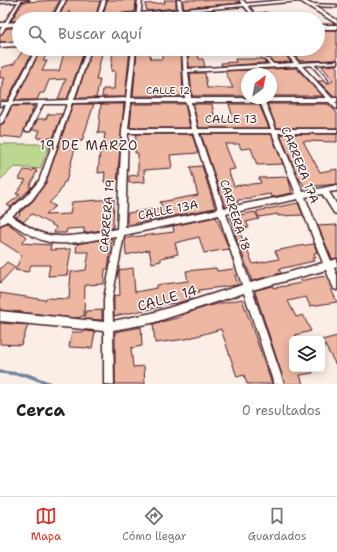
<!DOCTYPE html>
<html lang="es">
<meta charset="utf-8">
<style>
:root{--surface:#fff;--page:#f2f2f2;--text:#222;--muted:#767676;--line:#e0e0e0;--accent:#d93025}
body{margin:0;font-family:"Shantell Sans",sans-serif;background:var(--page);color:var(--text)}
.controls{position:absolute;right:12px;bottom:12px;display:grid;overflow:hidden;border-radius:6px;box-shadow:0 2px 10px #0003}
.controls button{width:36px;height:36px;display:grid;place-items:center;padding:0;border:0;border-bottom:1px solid var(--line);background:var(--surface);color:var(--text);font:20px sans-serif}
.compass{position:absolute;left:241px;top:68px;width:36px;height:36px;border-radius:50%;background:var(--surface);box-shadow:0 2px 10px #0003;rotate:32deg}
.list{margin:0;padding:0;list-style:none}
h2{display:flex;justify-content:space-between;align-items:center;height:52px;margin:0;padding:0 16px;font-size:17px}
h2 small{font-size:13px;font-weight:400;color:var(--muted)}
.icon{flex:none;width:22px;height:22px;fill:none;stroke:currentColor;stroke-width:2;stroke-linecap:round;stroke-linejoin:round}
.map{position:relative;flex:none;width:337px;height:384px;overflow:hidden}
.search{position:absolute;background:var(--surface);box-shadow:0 2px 10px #0003;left:12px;right:12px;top:12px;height:44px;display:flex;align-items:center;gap:10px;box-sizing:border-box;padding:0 14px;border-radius:22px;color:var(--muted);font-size:15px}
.sheet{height:112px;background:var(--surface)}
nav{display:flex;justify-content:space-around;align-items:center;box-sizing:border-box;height:56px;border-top:1px solid var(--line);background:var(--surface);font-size:11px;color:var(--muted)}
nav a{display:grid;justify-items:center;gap:2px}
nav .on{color:var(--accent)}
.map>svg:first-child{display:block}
.green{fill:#bcd890;stroke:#837c5e}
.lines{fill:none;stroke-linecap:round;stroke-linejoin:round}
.stream{stroke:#70849e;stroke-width:3.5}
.building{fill:#edb7a1;stroke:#4a1f2b}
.service-far1-casing{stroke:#4a1f2b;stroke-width:3.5}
.service-casing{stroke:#4a1f2b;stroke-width:5}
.minor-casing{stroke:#4a1f2b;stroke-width:3}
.secondary-casing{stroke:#4a1f2b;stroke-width:3}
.service-far1{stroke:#fdfcf7;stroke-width:2}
.service{stroke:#fdfcf7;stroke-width:2.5}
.minor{fill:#fdfcf7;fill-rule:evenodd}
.secondary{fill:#fdfcf7;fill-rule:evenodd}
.labels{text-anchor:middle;stroke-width:3;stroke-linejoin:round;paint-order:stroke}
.far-street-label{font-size:10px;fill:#4a1f2b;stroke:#fdfcf7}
.street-label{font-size:12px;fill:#4a1f2b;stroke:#fdfcf7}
.neighbourhood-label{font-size:13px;letter-spacing:1px;fill:#4a1f2b;stroke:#fdfcf7}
.near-street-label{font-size:14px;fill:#4a1f2b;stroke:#fdfcf7}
</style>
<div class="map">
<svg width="337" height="384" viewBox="0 0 337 384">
<rect width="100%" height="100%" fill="#faeee6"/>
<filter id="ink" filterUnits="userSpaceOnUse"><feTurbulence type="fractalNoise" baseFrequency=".025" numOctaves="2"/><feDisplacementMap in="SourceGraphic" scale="8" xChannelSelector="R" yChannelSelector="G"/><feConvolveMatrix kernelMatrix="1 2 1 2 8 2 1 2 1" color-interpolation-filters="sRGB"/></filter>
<g filter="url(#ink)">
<path class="green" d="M0 144H50L40 169 14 167 0 180Z"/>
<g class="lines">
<path class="stream" d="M0 372 27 375 50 384"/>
</g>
<path class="building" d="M60 0 49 19H19V21H11L23 2Z
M67 0H88L87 1H100L96 15 69 19V11L66 17H59Z
M107 0H136L135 12 103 15Z
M164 0H176V8L147 11 145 4 165 3Z
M183 0H235L239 3 183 8Z
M214 10 216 15 195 16 193 14H184Z
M267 12 272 19H260L256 13Z
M7 28H19V41L0 42V35Z
M318 30H337V60L300 61 288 49H318Z
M24 49H34L7 100H0V92L4 84H2L5 78H0V72L3 67 14 64Z
M41 49H46L45 52H48L43 61H47L42 71H59L65 49H85L67 99H58L66 79 49 80 44 93H40L37 100H15Z
M92 49H103L96 80H100L96 98H76Z
M113 49H130L125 97H102L103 89H114L115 71H111Z
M162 49H181L183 96H133L137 51 149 50 151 59H162Z
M188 49H197L199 59H203L205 67H189Z
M270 49H281L291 62 274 63 269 57 277 56Z
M235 59H262L266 63 222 66 221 63 236 62Z
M337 65V96H333L318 81H324L327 84 333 81 322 66Z
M296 68 323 96H271V74H247V96H192L190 73H205L207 88H233L225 71Z
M73 104H94L82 141H77L66 182H64L59 193 49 203 55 206 45 215 70 214 72 202 114 199 113 228 84 233V228L67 229 66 233H54L56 227 32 214 23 222 16 217 20 214 19 213 33 201 46 182Z
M101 104H124L117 182H104L105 172 98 173 100 151 103 150 105 133H98Z
M132 104H185L190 128H130Z
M193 104H212L215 121H234L229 104H259L269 128H199Z
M267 104H328L337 113V128H277Z
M12 106H34L21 138 0 136V125L4 123Z
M48 114H62L53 138H37L40 130H32L38 119H46Z
M136 134H192L198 153 170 155 172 168 144 170 145 182 129 183V176L138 175V153H135Z
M201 134H271L283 164 257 165 251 148 241 149 239 144H225L235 169 228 170 234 186 261 183 259 178 288 177 292 193 272 197 271 194 251 197 252 199 238 200V202L224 205Z
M280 134H337V142L303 141 320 172 337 169V184L305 187 297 175Z
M202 166 215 208 127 225V213L162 208 160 202 198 195 190 167Z
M34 169 37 171 29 187H32L11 207 7 205 20 195 16 194 26 180 19 179 24 170 32 171Z
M298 203 303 215 278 216V214L259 217 257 214V211Z
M255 212 259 219 246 222 249 227 236 230 230 217Z
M216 217 229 249 204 253 199 237 175 243 178 254 161 258V261L152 263 149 250 126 255 125 238 174 232 173 226Z
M7 223 27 237 21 243 51 245 50 250 71 249 67 275 48 276 50 265H31L28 272 15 270 22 255 0 241V226Z
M337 225V258L332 259 318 226Z
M240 233 253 264 279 259 275 251 300 246 314 244 317 252 314 253 316 258H312L314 261 279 269 281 273 252 281 235 234Z
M112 238 108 269H105L104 284 85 285 84 316 76 318 0 310V293L46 300V298L69 299 71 272 86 270 89 252H76L77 244Z
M7 262 15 267 0 283V269Z
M133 268 135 292 157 288V285L188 281 186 271 216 268 217 271 233 269 238 285 199 290 200 292 189 293 190 299 178 303 160 305 161 307 114 316V296L120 295 119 270Z
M325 276 337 302 310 306 306 297 288 301 296 317 303 315 311 331 295 335 297 339H292V369H313V373L300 375 303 384H285L255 292 256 290 273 286 274 288 301 283 299 281Z
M242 299 272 384H247L244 375 237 377 221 329 186 339 155 343 153 324 181 317V315L209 306Z
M102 310V320L85 319 86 311Z
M0 323 28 325 21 345 0 344Z
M141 327 142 346 131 348 133 367 144 366 145 384H115V332Z
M84 331 95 332 92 348 69 347 72 332H84Z
M337 336V367L322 340Z"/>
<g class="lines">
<g class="service-far1-casing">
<path id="service-far1" d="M253 49 268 61
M212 51 221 49"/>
</g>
<g class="service-casing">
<path id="service" d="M267 60 274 66
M312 64 327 81"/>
</g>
<g class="minor-casing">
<path id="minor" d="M13 0H29L21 1 2 33 0 34V30L18 2 0 3V1Z
M62 0H66L56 19H52Z
M102 0H106L100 19H96Z
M138 0H142L140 19H136Z
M177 0H181L183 19H179Z
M239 0H243L259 19H255Z
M309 4 337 5V7L308 6Z
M36 49H40L13 102 68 100 87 49H91L74 100 126 98 132 49H136L131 98H185L182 49H186L188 69 294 63 282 49H286L299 63 337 61V63L302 66 332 98H337V102H335L337 104V109L335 108 329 102H265L276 129H337V133H278L303 192 337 185V191L329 192 337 205V214L334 213 322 194 305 197 331 261 337 259V267L334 268 337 275V290L334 289 326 270 252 290 284 384H274L244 293 152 323 113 330 114 384H104V331L0 321V311L104 322V299L116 236C95 239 66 247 45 241 31 237 19 228 7 221L0 225V218L26 196 39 181 67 104H43L30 131H26L25 130 38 104 11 105 3 122 0 124V117L6 105 0 106V102H8ZM297 66 326 98H191L188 72ZM126 102 122 131 117 229C97 232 65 240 45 234 33 231 23 223 12 216L32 200 45 182 72 103ZM131 102H186L192 129H128ZM191 102H260L271 129H198ZM128 133H193L218 209 125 228ZM199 133H272L296 194 224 208ZM298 199 323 263 250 283 226 214ZM219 215 242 285 152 313 113 321 112 299 124 235Z"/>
</g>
<g class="secondary-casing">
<path id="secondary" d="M285 0H304L337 20V24L300 1 100 19H81L83 18Z
M19 22V26L0 27V23Z
M318 25H337V29H318Z
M19 42V46L0 47V43Z"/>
</g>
<use href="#service-far1" class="service-far1"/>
<use href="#service" class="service"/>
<use href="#minor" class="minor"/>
<use href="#secondary" class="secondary"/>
</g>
</g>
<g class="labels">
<g class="far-street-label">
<text x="168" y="94">CALLE 12</text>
</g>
<g class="street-label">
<text x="231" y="123">CALLE 13</text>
<text transform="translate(300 165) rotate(68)" y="4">CARRERA 17A</text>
<text transform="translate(168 210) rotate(-11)" y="4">CALLE 13A</text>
<text transform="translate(235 215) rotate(72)" y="4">CARRERA 18</text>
<text transform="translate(107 216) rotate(-85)" y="4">CARRERA 19</text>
</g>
<g class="neighbourhood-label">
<text x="89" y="150">19 DE MARZO</text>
</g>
<g class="near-street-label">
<text transform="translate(167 298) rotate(-16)" y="5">CALLE 14</text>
</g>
</g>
</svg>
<div class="controls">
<button><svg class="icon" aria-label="layers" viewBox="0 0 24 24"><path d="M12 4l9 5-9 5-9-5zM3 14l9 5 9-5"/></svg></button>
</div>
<svg class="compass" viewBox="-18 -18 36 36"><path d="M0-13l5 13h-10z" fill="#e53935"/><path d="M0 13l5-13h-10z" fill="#767676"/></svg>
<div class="search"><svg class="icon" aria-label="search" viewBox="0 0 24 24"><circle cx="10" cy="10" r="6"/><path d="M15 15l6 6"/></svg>Buscar aquí</div>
</div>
<section class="sheet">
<h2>Cerca<small>0 resultados</small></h2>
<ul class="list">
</ul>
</section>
<nav>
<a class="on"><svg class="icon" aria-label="map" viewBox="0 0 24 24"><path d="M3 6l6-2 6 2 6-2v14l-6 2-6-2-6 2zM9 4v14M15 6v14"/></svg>Mapa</a>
<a><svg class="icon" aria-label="directions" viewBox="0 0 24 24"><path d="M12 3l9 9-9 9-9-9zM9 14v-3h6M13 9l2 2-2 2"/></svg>Cómo llegar</a>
<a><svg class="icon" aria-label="saved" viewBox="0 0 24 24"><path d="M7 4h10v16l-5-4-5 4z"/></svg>Guardados</a>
</nav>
